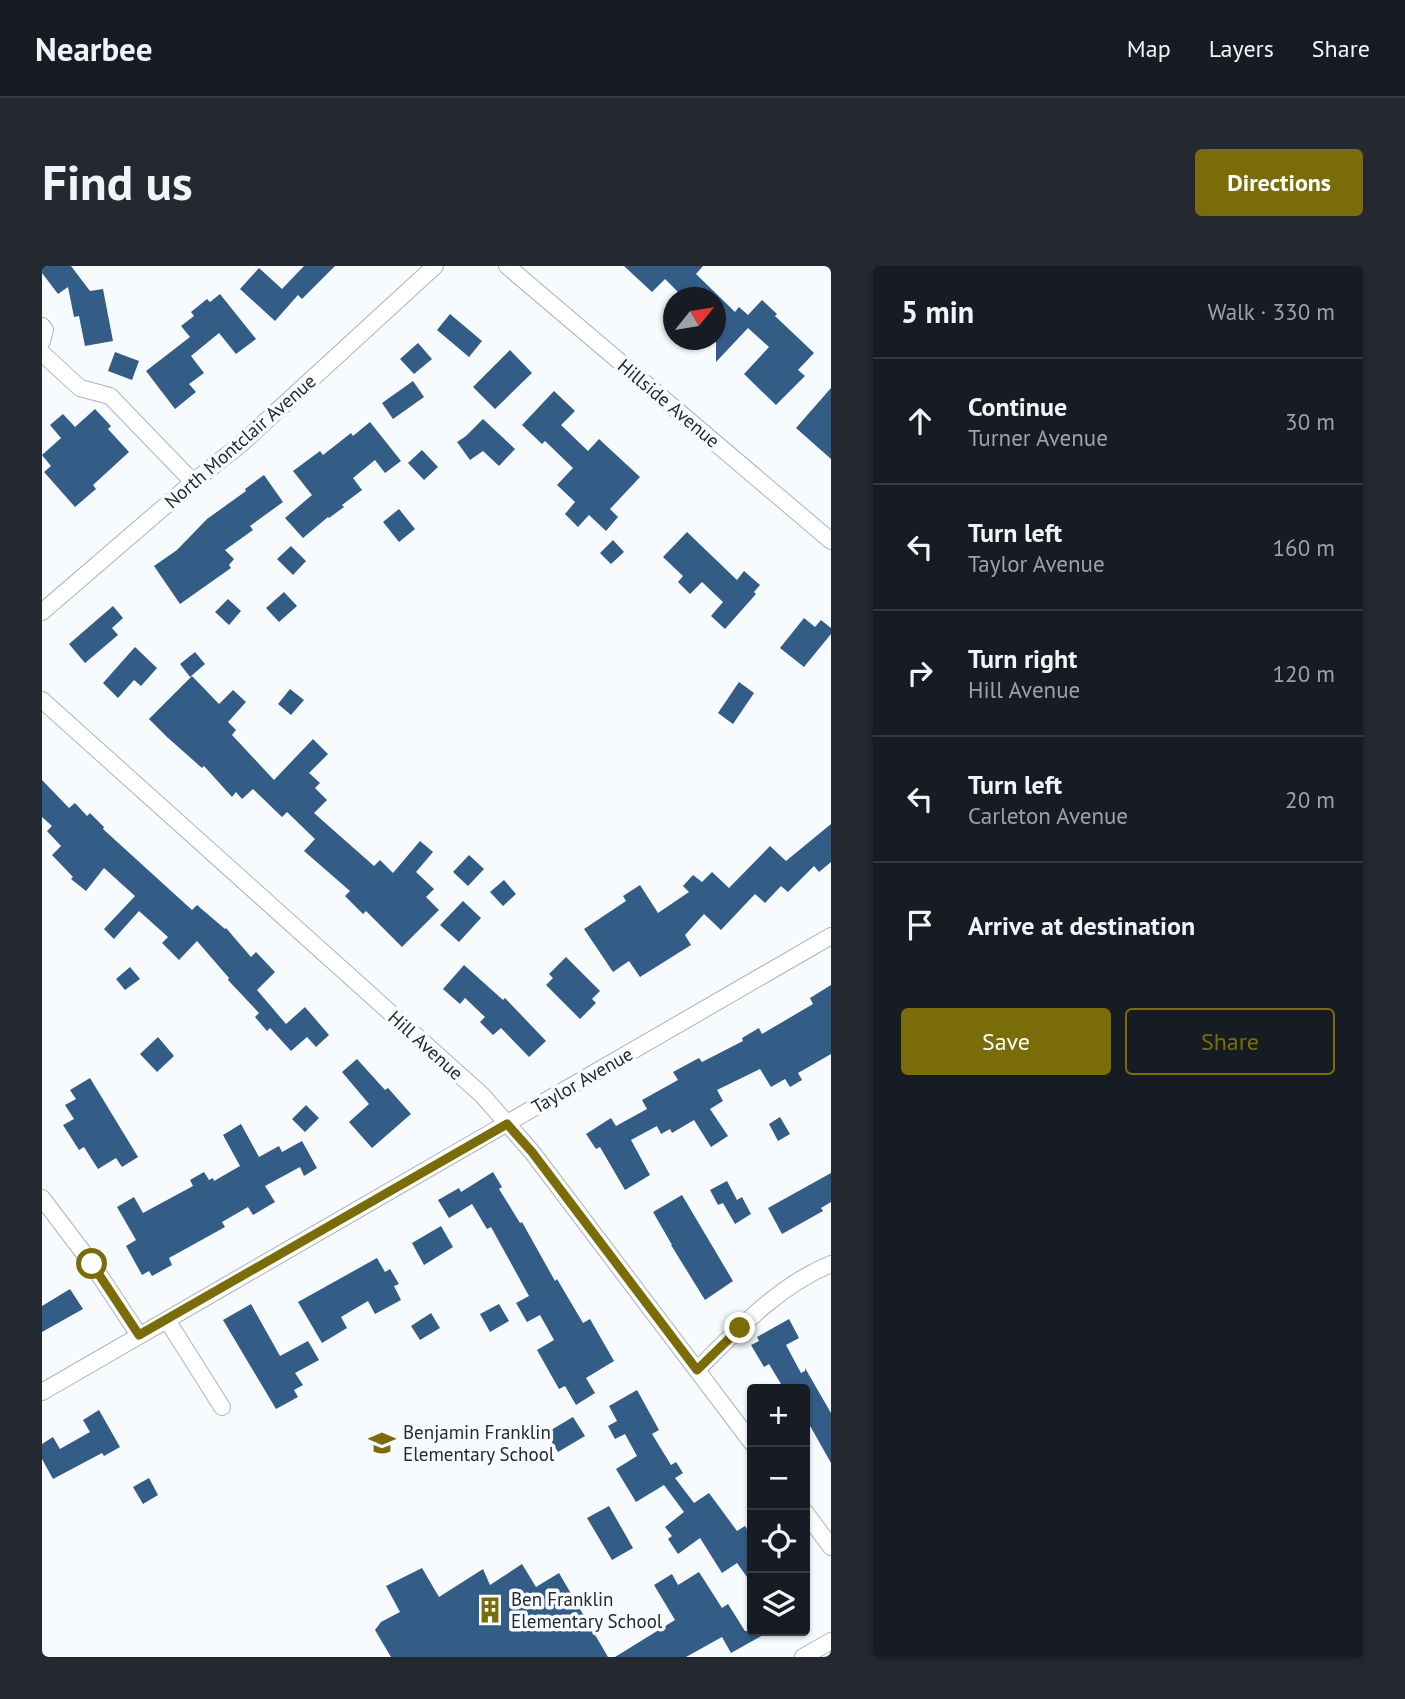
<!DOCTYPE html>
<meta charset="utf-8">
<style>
:root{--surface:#171b24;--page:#242831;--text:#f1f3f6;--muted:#9ea1a6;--line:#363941;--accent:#7a6d09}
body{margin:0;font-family:"PT Sans",sans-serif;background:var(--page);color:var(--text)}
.controls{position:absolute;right:21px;bottom:21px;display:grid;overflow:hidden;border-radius:7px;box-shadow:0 2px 5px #0004}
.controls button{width:63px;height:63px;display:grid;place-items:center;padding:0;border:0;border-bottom:2px solid var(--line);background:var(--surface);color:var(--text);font:35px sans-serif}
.compass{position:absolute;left:621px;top:21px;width:63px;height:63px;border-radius:50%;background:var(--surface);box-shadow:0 2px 5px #0004;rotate:60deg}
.stop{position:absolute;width:21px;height:21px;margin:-16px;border:5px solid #7a6d09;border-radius:50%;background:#fff}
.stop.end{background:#7a6d09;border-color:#fff;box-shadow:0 2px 7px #0008}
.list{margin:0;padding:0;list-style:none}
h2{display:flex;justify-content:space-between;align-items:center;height:91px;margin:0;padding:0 28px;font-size:30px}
h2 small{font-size:23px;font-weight:400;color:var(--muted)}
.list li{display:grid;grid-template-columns:46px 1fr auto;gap:21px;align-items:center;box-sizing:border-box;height:126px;padding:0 28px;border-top:2px solid var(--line)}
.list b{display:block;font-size:26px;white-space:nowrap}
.list p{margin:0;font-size:23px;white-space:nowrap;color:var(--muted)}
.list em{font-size:23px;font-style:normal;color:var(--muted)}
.actions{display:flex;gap:14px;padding:21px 28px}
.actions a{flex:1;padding:16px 0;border:2px solid var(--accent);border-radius:7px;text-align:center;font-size:24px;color:var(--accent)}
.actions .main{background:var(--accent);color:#fff}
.icon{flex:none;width:38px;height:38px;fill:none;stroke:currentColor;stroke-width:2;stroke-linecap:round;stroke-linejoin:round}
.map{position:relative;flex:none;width:789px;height:1391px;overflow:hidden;border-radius:7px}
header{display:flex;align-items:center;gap:42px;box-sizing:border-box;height:98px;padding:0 35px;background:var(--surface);border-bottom:2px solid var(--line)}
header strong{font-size:33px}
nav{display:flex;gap:38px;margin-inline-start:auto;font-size:24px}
.intro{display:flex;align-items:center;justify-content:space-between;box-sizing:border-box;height:168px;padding:0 42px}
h1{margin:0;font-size:49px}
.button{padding:18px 32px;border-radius:7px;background:var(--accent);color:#fff;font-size:24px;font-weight:700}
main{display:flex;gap:42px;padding:0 42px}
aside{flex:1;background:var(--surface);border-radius:7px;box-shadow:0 2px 5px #0004}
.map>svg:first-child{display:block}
.building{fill:#335c87}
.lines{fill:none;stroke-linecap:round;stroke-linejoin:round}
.street-casing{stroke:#afb2b6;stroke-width:18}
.street{stroke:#fff;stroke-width:16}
.route{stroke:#7a6d09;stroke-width:9}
.labels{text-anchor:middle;stroke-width:7;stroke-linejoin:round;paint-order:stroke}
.street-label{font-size:19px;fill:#28292b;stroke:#f8fbfe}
.poi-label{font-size:19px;fill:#28292b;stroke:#f8fbfe;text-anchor:start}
</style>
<header>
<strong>Nearbee</strong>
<nav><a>Map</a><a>Layers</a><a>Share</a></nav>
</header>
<div class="intro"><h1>Find us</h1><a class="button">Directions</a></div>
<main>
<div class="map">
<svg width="789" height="1391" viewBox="0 0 789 1391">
<rect width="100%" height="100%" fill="#f8fbfe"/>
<path class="building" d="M0 0H29L48 25 61 23 71 75 43 80 37 50 32 51 26 21 16 28 0 7Z
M262 0H293L260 33 256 29 233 55 198 23 217 2 240 23Z
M582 0H661L654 8 693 46 697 41 706 49 720 34 735 48 733 50 772 87 756 104 763 110 734 139 702 108 727 81 706 62 674 96V32H642L623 13 610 26Z
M178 28 214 73 194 88 177 67 149 90 162 107 147 118 154 126 133 143 104 105 148 71 139 60 152 50 149 46 165 33 168 36Z
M408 48 440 75 427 91 395 64Z
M376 77 390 93 372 108 358 93Z
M468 84 490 107 453 143 431 121Z
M73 86 97 95 90 114 66 105Z
M371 115 382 131 351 153 340 137Z
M789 122V193L754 162Z
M512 125 533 145 519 159 546 185 557 173 598 211 568 243 576 251 564 265 547 249 536 261 523 248 533 236 515 219 531 202 503 175 500 178 480 159Z
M53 143 69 160 66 163 87 186 51 219 54 223 33 241 2 206 9 200 0 189 19 172 8 159 21 148 33 161Z
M441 153 473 183 457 200 441 185 428 194 415 176 424 170Z
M328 156 359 195 343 207 333 194 311 212 320 224 300 239 302 241 287 252 286 251 261 272 243 252 270 229 251 205 278 185 281 189 309 167 311 170Z
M380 184 396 201 382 214 366 197Z
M222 209 241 236 208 260 211 264 183 284 192 293 187 299 189 302 138 338 112 300 135 284 165 253 204 225 203 223Z
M357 243 373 263 357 276 341 256Z
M645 266 695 314 702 305 718 319 712 326 714 328 683 363 669 350 681 336 660 316 648 328 636 316 641 310 621 291Z
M571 274 582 286 569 298 558 287Z
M249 280 264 295 251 309 235 293Z
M242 326 255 340 237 356 224 342Z
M186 333 199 345 187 359 173 346Z
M71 340 81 352 70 362 76 369 43 397 27 378Z
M762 352 773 361 779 354 789 362V368L762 401 738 382Z
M93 381 115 402 99 420 92 414 76 432 61 417Z
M153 386 163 398 148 411 138 398Z
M150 410 177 438 191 424 204 436 186 456 194 464 190 469 232 514 271 473 286 488 267 507 278 517 273 522 285 534 272 547 332 600 338 594 351 607 378 575 391 586 374 606 392 623 384 631 397 644 360 681 324 645 321 648 303 630 308 625 262 585 273 573 245 546 240 551 211 523 200 533 194 526 190 531 162 500 160 502 125 471 107 453Z
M697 416 712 427 691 458 676 447Z
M248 423 262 434 249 449 236 438Z
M0 514 27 542 33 537 45 550 48 547 62 561 61 563 150 644 155 639 183 663 184 662 209 691 214 686 233 706 215 724 244 758 263 741 287 769 274 781 265 771 249 785 228 762 225 765 213 751 217 747 186 714 187 712 155 675 137 694 120 677 126 671 97 645 72 673 62 663 93 630 62 602 44 625 29 613 31 611 10 589 19 580 5 565 10 560 0 551Z
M789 558V596L777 606 772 600 746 626 739 620 723 637 713 628 679 664 662 648 643 669 649 679 598 711 587 695 571 706 542 663 584 635 581 630 598 619 616 647 647 626 641 620 651 609 660 616 670 606 687 622 728 580 744 595Z
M427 589 442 603 426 620 411 606Z
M462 614 474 628 461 640 448 626Z
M421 635 439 652 417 676 398 659Z
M524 691 558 725 550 733 554 737 538 753 504 719 511 712 507 708Z
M422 699 461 734 463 732 504 775 487 791 459 762 451 769 438 756 443 751 423 732 418 738 401 723Z
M88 701 98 713 83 724 74 713Z
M789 719V788L756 807 760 814 748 821 743 813 729 821 718 803 675 824 681 835 668 843 686 870 669 881 652 854 630 867 628 863 619 868 615 860 589 874 608 909 583 924 558 881 554 883 544 868 569 852 574 860 605 843 600 834 636 814 631 806 657 792 660 796 701 775 700 772 717 762 720 768 771 738 768 732Z
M116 771 132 790 115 806 98 788Z
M315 793 343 824 346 822 369 848 330 882 307 856 327 838 300 806Z
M48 812 96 891 80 901 74 892 56 903 42 881 37 884 21 859 32 853 23 839 34 833 28 824Z
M264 839 277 852 263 866 250 853Z
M738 851 748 868 736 875 727 858Z
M199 858 217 891 237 880 240 886 260 875 275 902 262 910 258 901 223 920 233 936 211 949 206 941 180 956 183 961 127 992 130 999 110 1010 107 1005 100 1009 84 980 94 974 75 941 92 931 101 947 151 920 148 914 162 906 167 914 171 912 172 915 198 900 181 869Z
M451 906 460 921 457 923 478 957 480 956 513 1015 515 1013 541 1057 548 1053 572 1095 544 1112 553 1127 534 1139 523 1120 517 1123 495 1084 512 1074 498 1049 485 1056 474 1037 487 1030 449 961 445 963 430 938 407 952 396 934 417 922 419 926Z
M789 907V936L779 942 781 945 740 968 726 942Z
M685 915 695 934 700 931 709 948 693 958 681 937 676 939 668 924Z
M640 929 691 1015 663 1034 629 979H630L611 946Z
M399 960 411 981 382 999 370 977Z
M335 992 343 1006 348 1003 357 1018 352 1020 359 1034 333 1048 326 1035 299 1051 305 1062 280 1077 256 1036Z
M28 1023 41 1043 0 1066V1040Z
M209 1038 238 1090 266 1075 277 1094 253 1107 261 1119 252 1124 256 1131 234 1143 181 1054Z
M457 1038 467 1055 448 1066 438 1048Z
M389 1047 398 1062 378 1074 369 1060Z
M747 1053 757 1072 744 1079 759 1107 763 1105V1102L789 1147V1197L767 1158 763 1161V1123H742L727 1098 722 1101 709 1079 717 1075 715 1071Z
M595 1124 617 1164 610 1168 629 1199 634 1196 641 1207 633 1212 652 1237 667 1227 695 1265 703 1260 710 1271V1318L695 1297 680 1307 658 1272 636 1288 626 1273 630 1270 623 1261 642 1246 622 1219 594 1236 574 1203 595 1190 583 1168 573 1173 566 1160 575 1155 567 1140Z
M57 1144 78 1181 62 1190 60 1187 11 1213 0 1193V1178L11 1171 18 1183 48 1166 41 1154Z
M531 1151 543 1170 516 1186 504 1167Z
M107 1212 116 1229 101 1238 91 1221Z
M567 1240 591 1282 570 1294 545 1252Z
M480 1298 494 1321 517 1307 566 1391H349L333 1364 339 1356 358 1346 344 1320 380 1302 397 1331 441 1303 448 1319Z
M657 1306 680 1342 686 1338 703 1365H728L689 1387 680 1371 644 1391H573L633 1354 612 1319 630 1308 636 1319Z"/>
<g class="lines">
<g class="street-casing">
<path id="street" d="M465 0 789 275
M0 60 3 64 0 75
M0 87 38 122 68 130 151 216
M0 346 151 216 199 178 393 0
M0 434 440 829 490 886 710 1177
M0 932 50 998 97 1069
M125 1054 180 1141
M655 1104C694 1065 737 1019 789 998
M0 1126 789 670
M763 1246 789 1281
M761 1391 789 1375"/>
</g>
<use href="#street" class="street"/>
</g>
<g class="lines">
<path class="route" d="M50 998 97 1069 465 858 490 886 655 1104 698 1062"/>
</g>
<defs>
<g id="school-bare" transform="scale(2.1)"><path d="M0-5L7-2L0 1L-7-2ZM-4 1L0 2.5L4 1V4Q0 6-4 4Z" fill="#7a6d09" stroke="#f8fbfe" stroke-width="2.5" paint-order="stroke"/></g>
<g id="building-bare" transform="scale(2.1)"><path d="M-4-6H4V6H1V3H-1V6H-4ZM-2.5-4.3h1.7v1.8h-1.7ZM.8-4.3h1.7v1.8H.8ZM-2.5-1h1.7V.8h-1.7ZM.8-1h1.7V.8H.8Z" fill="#7a6d09" stroke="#f8fbfe" stroke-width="2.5" paint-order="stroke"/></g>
</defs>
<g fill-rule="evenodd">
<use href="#school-bare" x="340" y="1177"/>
<use href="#building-bare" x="448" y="1344"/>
</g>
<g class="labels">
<g class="street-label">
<text transform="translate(627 137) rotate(40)" y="7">Hillside Avenue</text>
<text transform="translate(198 175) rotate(-41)" y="7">North Montclair Avenue</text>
<text transform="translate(384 779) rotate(42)" y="7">Hill Avenue</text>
<text transform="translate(540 814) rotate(-30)" y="7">Taylor Avenue</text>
</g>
<g class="poi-label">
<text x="361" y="1173">Benjamin Franklin<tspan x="361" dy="22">Elementary School</tspan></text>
<text x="469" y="1340">Ben Franklin<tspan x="469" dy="22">Elementary School</tspan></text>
</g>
</g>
</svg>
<div class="controls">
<button>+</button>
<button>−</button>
<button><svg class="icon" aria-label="locate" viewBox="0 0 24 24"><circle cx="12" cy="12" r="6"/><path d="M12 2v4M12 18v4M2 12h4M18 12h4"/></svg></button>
<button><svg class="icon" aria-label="layers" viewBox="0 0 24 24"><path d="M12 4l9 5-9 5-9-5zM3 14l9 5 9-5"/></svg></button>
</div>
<svg class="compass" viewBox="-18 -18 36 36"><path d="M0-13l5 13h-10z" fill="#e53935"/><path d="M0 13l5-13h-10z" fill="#9ea1a6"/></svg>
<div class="stop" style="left:50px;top:998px"></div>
<div class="stop end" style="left:698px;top:1062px"></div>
</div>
<aside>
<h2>5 min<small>Walk · 330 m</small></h2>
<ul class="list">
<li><svg class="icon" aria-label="ahead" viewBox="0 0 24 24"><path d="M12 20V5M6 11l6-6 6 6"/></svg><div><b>Continue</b><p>Turner Avenue</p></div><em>30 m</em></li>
<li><svg class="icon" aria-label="left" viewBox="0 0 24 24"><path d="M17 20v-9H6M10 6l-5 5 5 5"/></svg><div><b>Turn left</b><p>Taylor Avenue</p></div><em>160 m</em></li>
<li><svg class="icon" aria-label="right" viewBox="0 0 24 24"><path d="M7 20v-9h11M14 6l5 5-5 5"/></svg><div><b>Turn right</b><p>Hill Avenue</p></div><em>120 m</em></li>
<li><svg class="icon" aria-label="left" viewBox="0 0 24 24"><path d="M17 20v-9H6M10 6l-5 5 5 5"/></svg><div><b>Turn left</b><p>Carleton Avenue</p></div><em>20 m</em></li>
<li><svg class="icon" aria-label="arrive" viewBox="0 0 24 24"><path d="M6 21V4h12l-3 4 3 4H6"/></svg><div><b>Arrive at destination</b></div></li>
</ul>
<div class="actions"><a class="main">Save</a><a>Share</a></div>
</aside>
</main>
